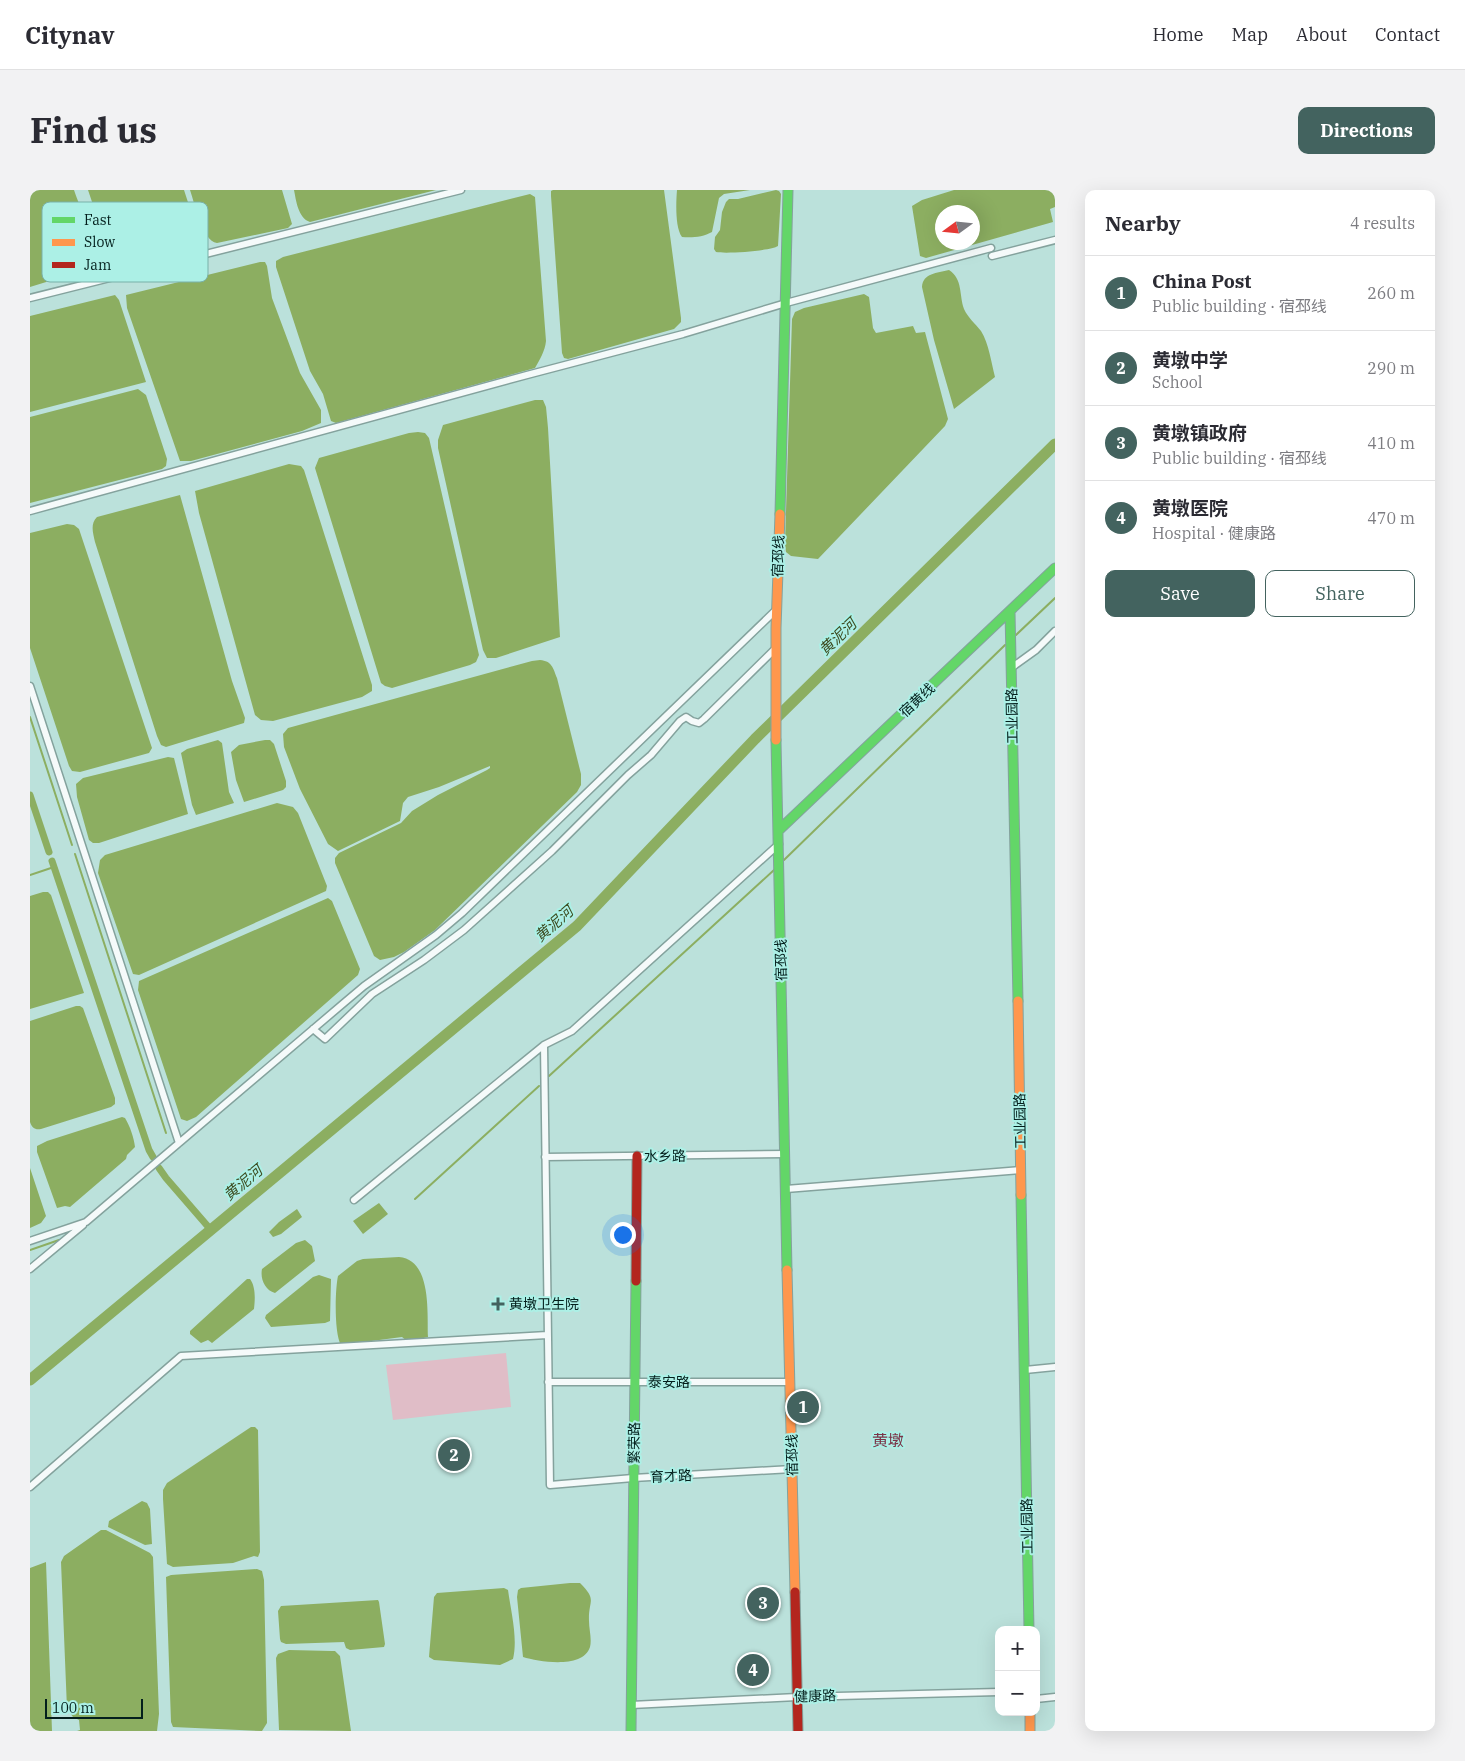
<!DOCTYPE html>
<meta charset="utf-8">
<style>
:root{--surface:#fff;--page:#f2f2f3;--text:#2b2b33;--muted:#7c7c81;--line:#e1e1e2;--accent:#43635f}
body{margin:0;font-family:"IBM Plex Serif","Noto Sans SC",serif;background:var(--page);color:var(--text)}
.controls{position:absolute;right:15px;bottom:15px;display:grid;overflow:hidden;border-radius:10px;box-shadow:0 5px 20px #0002}
.controls button{width:45px;height:45px;display:grid;place-items:center;padding:0;border:0;border-bottom:1px solid var(--line);background:var(--surface);color:var(--text);font:25px sans-serif}
.compass{position:absolute;left:905px;top:15px;width:45px;height:45px;border-radius:50%;background:var(--surface);box-shadow:0 5px 20px #0002;rotate:255deg}
.scale{position:absolute;left:15px;bottom:12px;width:98px;box-sizing:border-box;padding-left:5px;border:2px solid #031f1c;border-top:0;font-size:14px;line-height:18px;white-space:nowrap;color:#031f1c;-webkit-text-stroke:4px #acf0e6;paint-order:stroke}
.you{position:absolute;left:592px;top:1044px;width:18px;height:18px;margin:-12px;border:4px solid #fff;border-radius:50%;background:#1a73e8;box-shadow:0 0 0 8px #1a73e833}
.badge{display:grid;place-items:center;width:32px;height:32px;border-radius:50%;background:var(--accent);color:#fff;font-size:16px;font-weight:700}
.pin{position:absolute;translate:-50% -50%;border:2px solid #fff;box-shadow:0 1px 5px #0006}
.list{margin:0;padding:0;list-style:none}
h2{display:flex;justify-content:space-between;align-items:center;height:65px;margin:0;padding:0 20px;font-size:21px}
h2 small{font-size:16px;font-weight:400;color:var(--muted)}
.list li{display:grid;grid-template-columns:32px 1fr auto;gap:15px;align-items:center;box-sizing:border-box;height:75px;padding:0 20px;border-top:1px solid var(--line)}
.list b{display:block;font-size:19px;white-space:nowrap}
.list p{margin:0;font-size:16px;white-space:nowrap;color:var(--muted)}
.list em{font-size:16px;font-style:normal;color:var(--muted)}
.actions{display:flex;gap:10px;padding:15px 20px}
.actions a{flex:1;padding:11px 0;border:1px solid var(--accent);border-radius:10px;text-align:center;font-size:18px;color:var(--accent)}
.actions .main{background:var(--accent);color:#fff}
.map{position:relative;flex:none;width:1025px;height:1541px;overflow:hidden;border-radius:10px}
header{display:flex;align-items:center;gap:30px;box-sizing:border-box;height:70px;padding:0 25px;background:var(--surface);border-bottom:1px solid var(--line)}
header strong{font-size:24px}
nav{display:flex;gap:28px;margin-inline-start:auto;font-size:18px}
.intro{display:flex;align-items:center;justify-content:space-between;box-sizing:border-box;height:120px;padding:0 30px}
h1{margin:0;font-size:35px}
.button{padding:12px 22px;border-radius:10px;background:var(--accent);color:#fff;font-size:18px;font-weight:700}
main{display:flex;gap:30px;padding:0 30px}
aside{flex:1;background:var(--surface);border-radius:10px;box-shadow:0 5px 20px #0002}
.map>svg:first-child{display:block}
.green{fill:#e0bdc7}
.water{fill:#8cae61;fill-rule:evenodd}
.lines{fill:none;stroke-linecap:round;stroke-linejoin:round}
.stream{stroke:#8cae61;stroke-width:2}
.canal{stroke:#8cae61;stroke-width:7}
.river{stroke:#8cae61;stroke-width:11}
.street-casing{stroke:#84a29d;stroke-width:9}
.fast-casing{stroke:#84a29d;stroke-width:11}
.slow-casing{stroke:#84a29d;stroke-width:11}
.jam-casing{stroke:#84a29d;stroke-width:11}
.street{stroke:#f5fafa;stroke-width:6}
.fast{stroke:#63d668;stroke-width:9}
.slow{stroke:#ff974d;stroke-width:9}
.jam{stroke:#b3261e;stroke-width:9}
.poi-dot{fill:#43635f;stroke:#acf0e6;stroke-width:2}
.labels{text-anchor:middle;stroke-width:4;stroke-linejoin:round;paint-order:stroke}
.street-label{font-size:14px;fill:#031f1c;stroke:#acf0e6}
.poi-label{font-size:14px;fill:#031f1c;stroke:#acf0e6;text-anchor:start}
.water-label{font-size:15px;font-style:italic;fill:#3d4c21;stroke:#acf0e6}
.quarter-label{font-size:16px;fill:#7b3448;stroke:#acf0e6}
.key{fill:#acf0e6;stroke:#79b1a9;stroke-width:1}
.key-label{font-size:14px;fill:#031f1c}
</style>
<header>
<strong>Citynav</strong>
<nav><a>Home</a><a>Map</a><a>About</a><a>Contact</a></nav>
</header>
<div class="intro"><h1>Find us</h1><a class="button">Directions</a></div>
<main>
<div class="map">
<svg width="1025" height="1541" viewBox="0 0 1025 1541">
<rect width="100%" height="100%" fill="#bbe1db"/>
<path class="green" d="M476 1163 481 1217 363 1230 356 1175Z"/>
<path class="water" d="M0 0H44C51 21 67 53 65 75L55 80 0 97Z
M58 0H154L168 43 163 50 161 58 97 76C90 77 86 77 82 71Z
M160 0H252L262 34 258 38 187 53C172 51 165 14 160 0Z
M264 0H406L280 32C268 28 266 10 264 0Z
M523 0H634L651 128V132L644 139 538 169 534 168 532 163 521 6V1Z
M647 0H720L694 4 689 8 682 42C673 47 662 48 652 47 645 38 646 12 647 0Z
M746 0 749 1 751 4 748 56C740 61 696 64 686 62L684 59 685 47 690 40 692 22 696 12 699 9H708Z
M924 0H1025V17L1020 19 1023 32 896 68 890 66 882 16 892 10ZM942 22V52H912V22Z
M500 4 505 7 516 151C515 161 510 169 505 178L306 233 301 231 293 204 280 181 246 77V71L253 67Z
M230 72H235L237 76 242 108 270 183 291 220V233L272 241 161 271H150L97 118 96 105Z
M919 80C933 89 929 105 934 119 938 128 945 133 951 141 959 154 961 172 965 187L924 219 904 150 892 97C893 83 907 83 919 80Z
M834 104 839 107 843 138 846 143 883 136 886 143 895 142 918 229 915 236 788 369 761 366 756 362 755 354 762 129 765 122 774 118Z
M85 105 89 110 116 192 0 222V126Z
M108 199 116 205 137 269 136 276 132 279 0 313V227Z
M505 210H513L516 217 518 238 530 447 466 468H457L453 460 408 258V250L413 235Z
M388 242 395 243 399 248 449 465 446 472 440 475 362 498 355 496 351 493 285 278 289 268 379 243Z
M259 274 271 276 274 280 342 495V501L332 507 243 531 231 530 225 525 169 323 165 301Z
M150 305 202 491 215 528 214 533 136 557 131 555 127 546 65 352C63 343 60 334 67 327Z
M37 334 44 335 49 339 122 558 119 563 50 582 42 581 39 576 0 458V343Z
M510 470C522 471 523 478 527 488L551 584V595L547 602 405 740 374 762 364 767 350 770 344 766 305 673V668L309 663 371 633 382 621 408 605 457 580 460 578V576L409 597 378 607 373 613 370 631 308 661 298 654 270 599 254 557 253 544 258 538 502 471Z
M188 550 192 553 199 602 204 613 166 625 162 615 151 563 157 559Z
M235 550H240L244 554 256 591V597L253 600 214 612 206 590 201 562 209 555Z
M138 567 144 568 158 624 69 653H63L59 650 47 607 46 594 53 588Z
M247 613 263 617 268 623 297 696 296 701 109 785 103 784 68 683 70 670 75 665Z
M13 702H18L21 705 54 803 0 819V706Z
M298 708 302 711 330 779 328 785 166 927 157 931 151 929 108 800 109 791Z
M46 816H50L53 818 85 908V914L81 917 11 939C5 940 2 938 0 932V831Z
M92 927 95 928C100 936 104 948 105 957L97 965 96 969 40 1017 35 1016 27 1018 7 962V956L17 951Z
M0 978 16 1026 11 1033 0 1038Z
M349 1013 358 1024 333 1044 323 1031Z
M267 1019 272 1027 251 1044 243 1047 239 1042 249 1032Z
M275 1050 282 1056 285 1071 245 1103C235 1100 230 1089 232 1079L266 1053Z
M369 1067C402 1070 397 1123 398 1147L385 1150 377 1151 372 1147 311 1155C304 1143 305 1100 308 1086L327 1071 333 1069Z
M289 1085 301 1089 300 1131 295 1133 241 1137 235 1128 236 1125 283 1087Z
M217 1089H220C226 1097 225 1110 224 1119L182 1153 178 1150 171 1153 160 1144V1141Z
M221 1237H225L228 1240 230 1362 228 1367 224 1366 203 1373 143 1377 137 1374 133 1309V1300L137 1293Z
M112 1311 117 1313 120 1319 122 1354 115 1355 78 1337 79 1331Z
M71 1340H76L120 1363 123 1367 129 1524 127 1541H47L50 1540 49 1530 43 1527 37 1519 31 1372 34 1366Z
M16 1372 22 1541H0V1378Z
M227 1379 232 1381 234 1390 237 1533 232 1541 143 1537 141 1532 136 1387 141 1385Z
M540 1393H550C568 1411 558 1410 559 1431 559 1439 562 1449 560 1457 553 1479 510 1472 493 1467L487 1407 488 1400 491 1398Z
M474 1398 478 1400C481 1422 488 1448 483 1469L470 1475 404 1470 399 1467 404 1407 407 1403Z
M348 1410 349 1412 355 1454 354 1457 320 1460 316 1458 314 1452 256 1454 251 1452 250 1449 248 1421 251 1416Z
M259 1460 302 1461H305L310 1466 321 1541 249 1540 246 1468 248 1464Z"/>
<g class="lines">
<path class="stream" d="M986 445 1025 408
M0 527 42 655
M45 664 136 943
M754 670 975 455
M0 685 24 677
M519 886 744 680
M385 1009 509 896
M0 1060 29 1050"/>
<path class="canal" d="M0 605 19 662
M22 671 119 960 123 967
M129 978 136 988 181 1040"/>
<path class="river" d="M0 1190 547 736 725 549 1025 254"/>
<g class="street-casing">
<path id="street" d="M962 66 1025 50
M0 108 431 0
M0 321 497 185 653 144 756 113 961 58
M981 478 1006 460 1025 441
M0 496 149 953
M283 839 295 849 342 804 394 770 434 740 522 661 598 585 621 565 650 531 656 527 662 531 669 533 674 529 746 458
M514 855 520 1295 603 1288 762 1279
M515 967 755 964
M756 999 991 980
M324 1010 514 855 542 841 749 654
M0 1051 56 1032 315 812 334 796 406 745 432 723 746 420
M0 1079 53 1035
M995 1180 1025 1177
M518 1192H760
M0 1297 151 1166 517 1145
M1006 1509 1025 1507
M601 1515 767 1507 969 1502"/>
</g>
<g class="fast-casing">
<path id="fast" d="M750 324 758 0
M980 421 988 811
M746 550 757 1080
M748 641 1025 378
M991 1005 999 1440
M601 1541 606 1091"/>
</g>
<g class="slow-casing">
<path id="slow" d="M746 550V438L750 324
M988 811 991 1005
M757 1080 765 1402
M1000 1522V1541"/>
</g>
<g class="jam-casing">
<path id="jam" d="M606 1091 607 966
M765 1402 768 1541"/>
</g>
<use href="#street" class="street"/>
<use href="#fast" class="fast"/>
<use href="#slow" class="slow"/>
<use href="#jam" class="jam"/>
</g>
<path class="poi-dot" d="M465.5 1106.5h5v5h5v5h-5v5h-5v-5h-5v-5h5z"/>
<g class="labels">
<g class="street-label">
<text transform="translate(748 366) rotate(-88)" y="5">宿邳线</text>
<text transform="translate(887 510) rotate(-43)" y="5">宿黄线</text>
<text transform="translate(982 526) rotate(-91)" y="5">工业园路</text>
<text transform="translate(751 770) rotate(-91)" y="5">宿邳线</text>
<text transform="translate(990 931) rotate(-91)" y="5">工业园路</text>
<text transform="translate(635 966) rotate(-1)" y="5">水乡路</text>
<text x="639" y="1197">泰安路</text>
<text transform="translate(604 1253) rotate(-89)" y="5">繁荣路</text>
<text transform="translate(762 1265) rotate(-91)" y="5">宿邳线</text>
<text transform="translate(641 1286) rotate(-3)" y="5">育才路</text>
<text transform="translate(997 1336) rotate(-91)" y="5">工业园路</text>
<text transform="translate(785 1506) rotate(-2)" y="5">健康路</text>
</g>
<g class="poi-label">
<text x="479" y="1119">黄墩卫生院</text>
</g>
<g class="water-label">
<text transform="translate(808 447) rotate(-44)" y="5">黄泥河</text>
<text transform="translate(524 734) rotate(-41)" y="5">黄泥河</text>
<text transform="translate(213 993) rotate(-40)" y="5">黄泥河</text>
</g>
<g class="quarter-label">
<text x="858" y="1256">黄墩</text>
</g>
</g>
<rect x="12" y="12" width="166" height="80" rx="8" class="key"/>
<rect x="22" y="27" width="23" height="6" fill="#63d668"/>
<rect x="22" y="49" width="23" height="7" fill="#ff974d"/>
<rect x="22" y="72" width="23" height="6" fill="#b3261e"/>
<g class="key-label">
<text x="54" y="35">Fast</text>
<text x="54" y="57">Slow</text>
<text x="54" y="80">Jam</text>
</g>
</svg>
<div class="controls">
<button>+</button>
<button>−</button>
</div>
<svg class="compass" viewBox="-18 -18 36 36"><path d="M0-13l5 13h-10z" fill="#e53935"/><path d="M0 13l5-13h-10z" fill="#7c7c81"/></svg>
<div class="scale">100 m</div>
<div class="you"></div>
<div class="pin badge" style="left:773px;top:1217px">1</div>
<div class="pin badge" style="left:424px;top:1265px">2</div>
<div class="pin badge" style="left:733px;top:1413px">3</div>
<div class="pin badge" style="left:723px;top:1480px">4</div>
</div>
<aside>
<h2>Nearby<small>4 results</small></h2>
<ul class="list">
<li><span class="badge">1</span><div><b>China Post</b><p>Public building · 宿邳线</p></div><em>260 m</em></li>
<li><span class="badge">2</span><div><b>黄墩中学</b><p>School</p></div><em>290 m</em></li>
<li><span class="badge">3</span><div><b>黄墩镇政府</b><p>Public building · 宿邳线</p></div><em>410 m</em></li>
<li><span class="badge">4</span><div><b>黄墩医院</b><p>Hospital · 健康路</p></div><em>470 m</em></li>
</ul>
<div class="actions"><a class="main">Save</a><a>Share</a></div>
</aside>
</main>
